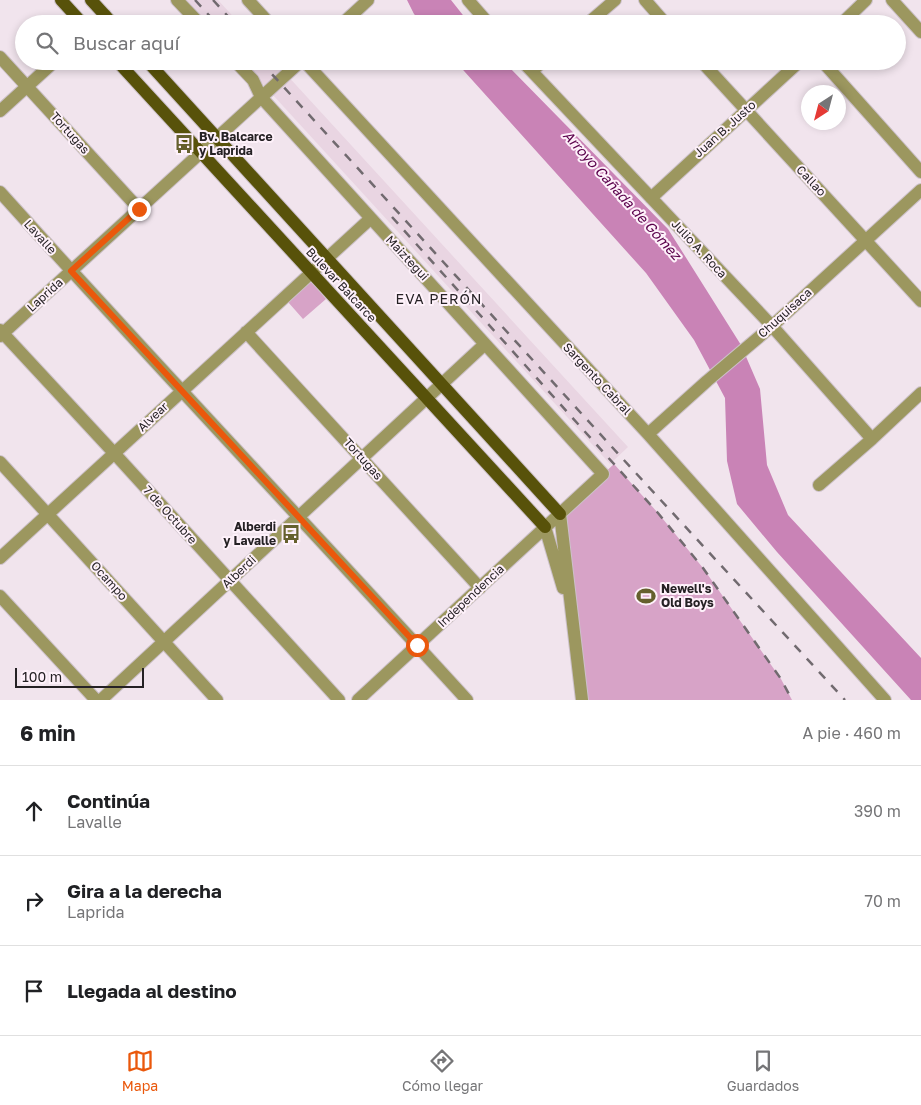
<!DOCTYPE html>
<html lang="es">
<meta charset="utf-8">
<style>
:root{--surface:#fff;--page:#f6f6f6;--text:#202124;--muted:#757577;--line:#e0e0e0;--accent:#ea580c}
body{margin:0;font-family:"Golos Text",sans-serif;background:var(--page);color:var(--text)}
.compass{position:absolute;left:801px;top:85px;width:45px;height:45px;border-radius:50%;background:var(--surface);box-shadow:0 2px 8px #0003;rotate:216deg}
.scale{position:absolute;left:15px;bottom:12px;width:129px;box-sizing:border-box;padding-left:5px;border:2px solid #252124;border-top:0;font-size:14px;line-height:18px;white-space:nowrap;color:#252124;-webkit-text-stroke:4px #fef1fa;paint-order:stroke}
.stop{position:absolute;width:15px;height:15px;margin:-11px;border:4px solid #ea580c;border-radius:50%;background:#fff}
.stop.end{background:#ea580c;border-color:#fff;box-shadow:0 1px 5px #0008}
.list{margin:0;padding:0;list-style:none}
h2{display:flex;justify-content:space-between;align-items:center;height:65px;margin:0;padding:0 20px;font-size:21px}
h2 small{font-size:16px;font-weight:400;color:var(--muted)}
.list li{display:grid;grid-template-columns:32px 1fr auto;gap:15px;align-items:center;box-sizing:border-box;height:90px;padding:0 20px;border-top:1px solid var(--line)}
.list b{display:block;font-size:19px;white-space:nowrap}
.list p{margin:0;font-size:16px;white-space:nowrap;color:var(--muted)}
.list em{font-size:16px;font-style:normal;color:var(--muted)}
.icon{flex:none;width:28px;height:28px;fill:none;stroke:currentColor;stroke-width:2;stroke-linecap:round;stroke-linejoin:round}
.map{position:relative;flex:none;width:921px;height:700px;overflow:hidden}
.search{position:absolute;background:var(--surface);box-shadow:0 2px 8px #0003;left:15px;right:15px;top:15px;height:55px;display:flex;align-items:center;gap:12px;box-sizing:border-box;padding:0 18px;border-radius:28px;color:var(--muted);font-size:19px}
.sheet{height:335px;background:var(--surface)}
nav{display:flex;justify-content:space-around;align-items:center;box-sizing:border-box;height:70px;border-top:1px solid var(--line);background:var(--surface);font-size:14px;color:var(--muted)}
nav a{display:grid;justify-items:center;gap:2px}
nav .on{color:var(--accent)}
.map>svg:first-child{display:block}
.built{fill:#e9d5e2}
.green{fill:#d7a3c7}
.water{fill:#c983b6}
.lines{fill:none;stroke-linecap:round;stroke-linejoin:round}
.minor-casing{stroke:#ccc1c9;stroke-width:14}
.major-casing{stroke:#ccc1c9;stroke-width:14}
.minor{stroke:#9c975f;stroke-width:12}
.major{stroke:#58520a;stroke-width:12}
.rail{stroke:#716a6f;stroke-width:2.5;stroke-dasharray:9 9;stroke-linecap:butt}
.route{stroke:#ea580c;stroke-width:6}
.labels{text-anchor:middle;stroke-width:4;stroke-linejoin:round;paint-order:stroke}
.street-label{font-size:12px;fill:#252124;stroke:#fef1fa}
.poi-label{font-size:12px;font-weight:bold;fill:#252124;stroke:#fef1fa;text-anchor:start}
.water-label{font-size:14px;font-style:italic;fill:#5a014b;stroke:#fef1fa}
.neighbourhood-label{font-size:14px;letter-spacing:1px;fill:#252124;stroke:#fef1fa}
</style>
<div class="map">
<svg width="921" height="700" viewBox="0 0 921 700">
<rect width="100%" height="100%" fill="#f1e4ed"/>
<path class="built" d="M186 0H218L240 24H207Z
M242 61H274L628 447 610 464Z"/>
<path class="green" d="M311 281 326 299 303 319 288 302Z
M614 464 658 513 703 568 781 679 792 700H582L560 514Z"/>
<path class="water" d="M407 0H451L470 24H423L414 14Z
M455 61H503L668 229 741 345 760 389 767 465 788 515 921 658V700H911L777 552 737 504 727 461 725 398 694 340 646 273Z"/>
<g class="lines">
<g class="minor-casing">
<path id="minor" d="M177 0 200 24
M248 0 270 24
M468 0 489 24
M645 0 666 24
M892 0 921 32
M96 24 105 15
M342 24 368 0
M587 24 615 0
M841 24 866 0
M0 57 139 209
M235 61 253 80 261 97 603 474 358 700
M304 61 648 434 885 700
M522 61 772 326 872 439
M701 61 921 301
M822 61 921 172
M532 71 543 61
M0 111 55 61
M0 192C154 363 312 530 467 700
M651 198 800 61
M0 330 114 453 339 700
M246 332 480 588
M0 336 301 61
M648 434 707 381 772 326 921 190
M0 462 217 700
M819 485 872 439 921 393
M560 514 582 700
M545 527 563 588
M0 558 370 219
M0 596 96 700
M101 700 485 344"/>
</g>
<g class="major-casing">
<path id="major" d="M61 0 83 24
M91 0 113 24
M117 61 545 527
M147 61 560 514"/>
</g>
<use href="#minor" class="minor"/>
<use href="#major" class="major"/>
<path class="rail" d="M195 0 217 24
M213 0 235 24
M260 61 622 458 845 700
M392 217 658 513 703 568 781 679 792 700"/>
</g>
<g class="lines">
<path class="route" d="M139 209 71 271 417 645"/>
</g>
<defs>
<g id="bus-bare" transform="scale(1.5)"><path d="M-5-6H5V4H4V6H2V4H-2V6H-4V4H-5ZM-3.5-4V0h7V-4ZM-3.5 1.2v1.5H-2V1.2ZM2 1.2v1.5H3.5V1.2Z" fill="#65602d" stroke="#fef1fa" stroke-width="2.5" paint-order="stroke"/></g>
<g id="stadium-bare" transform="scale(1.5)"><path d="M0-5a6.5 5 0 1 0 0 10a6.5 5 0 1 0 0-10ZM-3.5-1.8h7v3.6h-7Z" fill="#65602d" stroke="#fef1fa" stroke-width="2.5" paint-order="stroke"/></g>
</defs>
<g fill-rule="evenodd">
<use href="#bus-bare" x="184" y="144"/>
<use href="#bus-bare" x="291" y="534"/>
<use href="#stadium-bare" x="646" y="596"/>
</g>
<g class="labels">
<g class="street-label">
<text transform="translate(725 129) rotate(-42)" y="4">Juan B. Justo</text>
<text transform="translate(70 133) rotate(48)" y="4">Tortugas</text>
<text transform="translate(811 181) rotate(47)" y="4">Callao</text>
<text transform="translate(40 237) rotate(48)" y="4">Lavalle</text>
<text transform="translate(699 249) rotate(47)" y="4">Julio A. Roca</text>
<text transform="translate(407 258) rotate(47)" y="4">Maiztegui</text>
<text transform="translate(341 285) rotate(47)" y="4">Bulevar Balcarce</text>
<text transform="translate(45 295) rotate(-42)" y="4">Laprida</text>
<text transform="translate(785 313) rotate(-42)" y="4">Chuquisaca</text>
<text transform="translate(597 379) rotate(47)" y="4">Sargento Cabral</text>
<text transform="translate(153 417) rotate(-43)" y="4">Alvear</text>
<text transform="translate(363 459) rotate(48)" y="4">Tortugas</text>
<text transform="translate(170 515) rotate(48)" y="4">7 de Octubre</text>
<text transform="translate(239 572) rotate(-43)" y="4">Alberdi</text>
<text transform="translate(109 581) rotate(48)" y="4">Ocampo</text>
<text transform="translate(471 596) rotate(-43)" y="4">Independencia</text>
</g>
<g class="poi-label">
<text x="199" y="141">Bv. Balcarce<tspan x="199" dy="14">y Laprida</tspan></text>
<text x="276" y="531" text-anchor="end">Alberdi<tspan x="276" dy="14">y Lavalle</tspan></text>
<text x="661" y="593">Newell's<tspan x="661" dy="14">Old Boys</tspan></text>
</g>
<g class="water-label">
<text transform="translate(622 195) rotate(48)" y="5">Arroyo Cañada de Gómez</text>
</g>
<g class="neighbourhood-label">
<text x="439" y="304">EVA PERÓN</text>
</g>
</g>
</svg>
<svg class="compass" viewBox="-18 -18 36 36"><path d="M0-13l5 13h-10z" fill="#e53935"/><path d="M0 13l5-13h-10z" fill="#757577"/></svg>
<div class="scale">100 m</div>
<div class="stop" style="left:417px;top:645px"></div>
<div class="stop end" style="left:139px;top:209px"></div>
<div class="search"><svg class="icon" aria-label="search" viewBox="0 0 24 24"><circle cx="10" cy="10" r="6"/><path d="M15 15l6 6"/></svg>Buscar aquí</div>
</div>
<section class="sheet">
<h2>6 min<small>A pie · 460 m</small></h2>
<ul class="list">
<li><svg class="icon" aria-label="ahead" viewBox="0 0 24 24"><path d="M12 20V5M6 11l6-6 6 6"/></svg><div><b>Continúa</b><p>Lavalle</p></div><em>390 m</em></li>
<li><svg class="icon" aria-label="right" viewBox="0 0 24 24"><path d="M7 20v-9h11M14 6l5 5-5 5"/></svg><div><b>Gira a la derecha</b><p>Laprida</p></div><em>70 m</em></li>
<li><svg class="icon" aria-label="arrive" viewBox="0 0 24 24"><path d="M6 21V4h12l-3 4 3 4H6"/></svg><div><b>Llegada al destino</b></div></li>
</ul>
</section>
<nav>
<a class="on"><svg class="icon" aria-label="map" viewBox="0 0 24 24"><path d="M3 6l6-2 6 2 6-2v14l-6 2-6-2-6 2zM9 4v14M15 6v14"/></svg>Mapa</a>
<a><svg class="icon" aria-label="directions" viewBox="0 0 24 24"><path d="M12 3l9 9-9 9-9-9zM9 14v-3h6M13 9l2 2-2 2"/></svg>Cómo llegar</a>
<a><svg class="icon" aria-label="saved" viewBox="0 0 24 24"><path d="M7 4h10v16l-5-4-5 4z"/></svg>Guardados</a>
</nav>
